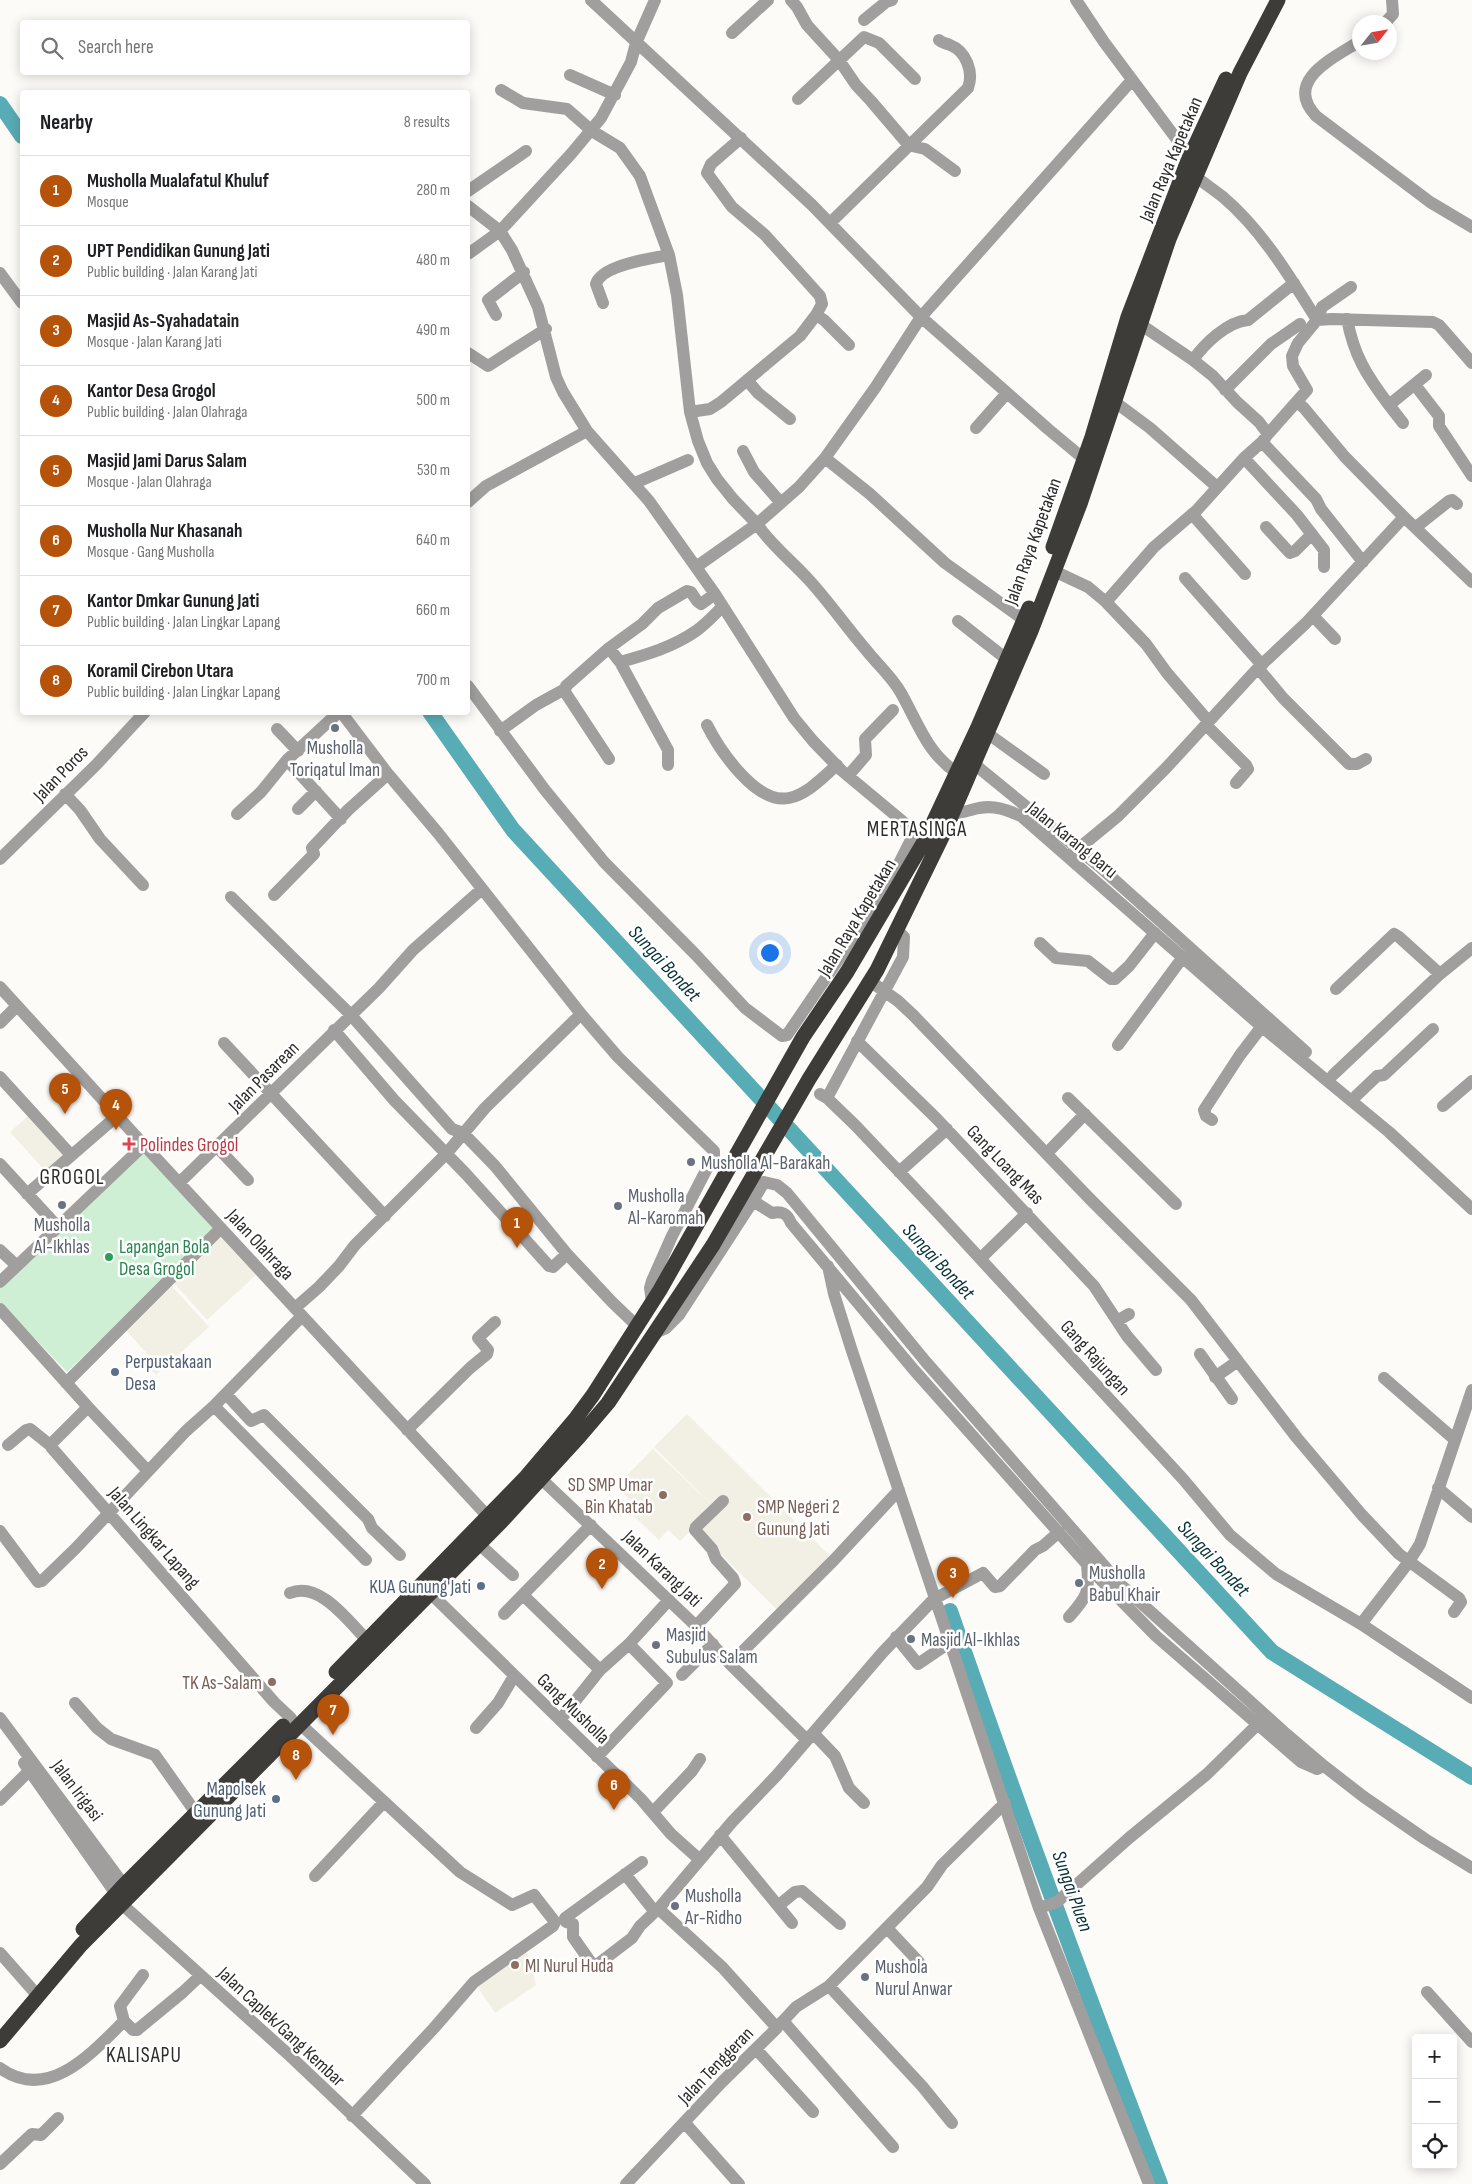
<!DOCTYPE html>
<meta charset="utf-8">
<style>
:root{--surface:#fff;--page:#f6f6f6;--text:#202124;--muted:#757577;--line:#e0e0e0;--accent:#b45309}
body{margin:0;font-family:"Sofia Sans Condensed",sans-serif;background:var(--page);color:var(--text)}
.controls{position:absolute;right:15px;bottom:15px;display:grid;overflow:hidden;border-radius:5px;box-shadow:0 2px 12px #0003}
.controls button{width:45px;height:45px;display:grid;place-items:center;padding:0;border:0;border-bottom:1px solid var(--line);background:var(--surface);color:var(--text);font:25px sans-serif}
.compass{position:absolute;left:1352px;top:15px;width:45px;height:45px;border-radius:50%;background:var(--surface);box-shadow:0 2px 12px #0003;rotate:59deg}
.you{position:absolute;left:769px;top:952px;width:18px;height:18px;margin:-12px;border:4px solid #fff;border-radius:50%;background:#1a73e8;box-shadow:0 0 0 8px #1a73e833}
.badge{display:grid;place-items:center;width:32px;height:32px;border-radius:50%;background:var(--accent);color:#fff;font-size:16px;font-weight:700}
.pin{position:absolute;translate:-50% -41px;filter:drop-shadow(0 1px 2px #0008)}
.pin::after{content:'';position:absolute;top:26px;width:18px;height:15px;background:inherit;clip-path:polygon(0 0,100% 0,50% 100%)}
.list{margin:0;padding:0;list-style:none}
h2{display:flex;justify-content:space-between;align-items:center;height:65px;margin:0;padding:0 20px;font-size:21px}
h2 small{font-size:16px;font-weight:400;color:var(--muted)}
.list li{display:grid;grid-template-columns:32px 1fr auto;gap:15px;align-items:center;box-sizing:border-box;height:70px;padding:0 20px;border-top:1px solid var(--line)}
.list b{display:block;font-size:19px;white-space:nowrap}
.list p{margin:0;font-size:16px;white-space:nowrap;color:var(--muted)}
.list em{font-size:16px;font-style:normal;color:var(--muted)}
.icon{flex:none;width:28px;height:28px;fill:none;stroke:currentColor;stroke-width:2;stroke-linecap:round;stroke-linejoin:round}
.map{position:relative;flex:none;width:1472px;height:2184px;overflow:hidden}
.search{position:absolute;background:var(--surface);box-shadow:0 2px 12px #0003;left:20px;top:20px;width:450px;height:55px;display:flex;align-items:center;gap:12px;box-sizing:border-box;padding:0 18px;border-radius:5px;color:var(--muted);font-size:19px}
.panel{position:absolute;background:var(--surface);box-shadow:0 2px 12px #0003;left:20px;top:90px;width:450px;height:625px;border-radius:5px}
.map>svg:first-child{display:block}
.built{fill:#f2efe4}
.green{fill:#ceefd4}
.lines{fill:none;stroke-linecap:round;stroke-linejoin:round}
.river{stroke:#58acb5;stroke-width:16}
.minor{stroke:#a09f9e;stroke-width:12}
.highway{stroke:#3d3c39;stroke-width:15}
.worship-dot{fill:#6b7280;stroke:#fff;stroke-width:2}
.health-dot{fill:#e0444e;stroke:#fff;stroke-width:2}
.leisure-dot{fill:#2e9e5b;stroke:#fff;stroke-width:2}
.service-dot{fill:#5c6f8a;stroke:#fff;stroke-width:2}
.education-dot{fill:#8d6e63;stroke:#fff;stroke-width:2}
.labels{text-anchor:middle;stroke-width:5;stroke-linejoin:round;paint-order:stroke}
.street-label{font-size:19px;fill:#2c2c2a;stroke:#fff}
.worship-label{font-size:19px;fill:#5b616d;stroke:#fff;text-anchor:start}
.health-label{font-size:19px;fill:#be3a42;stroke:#fff;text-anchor:start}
.leisure-label{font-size:19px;fill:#27864d;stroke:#fff;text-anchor:start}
.service-label{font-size:19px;fill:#4e5e75;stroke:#fff;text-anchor:end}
.education-label{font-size:19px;fill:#785e54;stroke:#fff;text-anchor:end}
.water-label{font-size:20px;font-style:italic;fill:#063135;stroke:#fff}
.quarter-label{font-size:21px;letter-spacing:1px;fill:#2c2c2a;stroke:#fff}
</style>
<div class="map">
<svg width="1472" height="2184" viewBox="0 0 1472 2184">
<rect width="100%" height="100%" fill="#fcfbf8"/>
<path class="built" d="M28 1116 66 1158 48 1174 10 1132Z
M220 1236 256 1275 207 1320 172 1281Z
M170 1284 209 1327 156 1375 145 1363 151 1358 123 1327Z
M687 1414 833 1559 780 1613 694 1527 680 1541 668 1530 659 1540 628 1510 634 1504 616 1486 653 1449 714 1507 654 1447Z
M526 1948 536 1985 495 2013 475 1983Z"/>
<path class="green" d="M143 1150 218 1228 67 1372 0 1302V1287Z"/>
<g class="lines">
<path class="river" d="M0 104 22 136
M430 712 513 830 1272 1652 1472 1777
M950 1611C1016 1803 1087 1994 1160 2184"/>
<path class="minor" d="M591 0 812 205 921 317 1048 429 1084 459 1092 463
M655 0 636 43 631 62 601 118 571 154 500 231 512 250 538 307 556 377 563 392 587 431 649 501 715 594 794 718 813 741 841 770 925 840
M791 0 797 7 807 25 839 60 856 85 871 101 906 142 912 146 925 149 955 171
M1076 0 1104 42 1190 157
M864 20 886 2 892 0
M1386 22 1393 14 1392 0
M732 33 768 0
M1360 41C1334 58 1283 80 1316 116L1430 202 1472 227
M570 75 615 95
M501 90 523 103 567 109 592 131 620 148 640 176 669 255 677 295 690 412 698 441 707 463 717 479 733 499 757 524 696 567
M798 99 864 37 879 43 915 79
M741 138 711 164 707 173 732 207 765 235 820 296 822 304 816 315
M1195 176C1204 183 1214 190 1223 197 1262 230 1290 277 1317 320L1332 319 1433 322 1439 325 1472 363
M468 191 526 151
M468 206 500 231 468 254
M830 223 968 88C974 72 966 51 950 45 945 43 942 43 939 40
M0 273 22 303
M603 303 596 284C601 265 652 258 669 255
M496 315 488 300 524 272
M1347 319C1354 356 1367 376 1389 405L1426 375
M1134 320 1193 360 1213 376 1237 402 1259 422 1268 434 1307 390 1293 366 1292 356 1298 343 1317 320 1322 307 1351 287
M468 353 488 366 546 329
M1193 360C1205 343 1227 322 1248 320L1294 283
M747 380 758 393 790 419
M1415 385 1439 416V426L1472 476
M1225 390 1271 344 1300 324
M1115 402 1150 428 1217 487
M1389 405 1403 423
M690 412 710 409 721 402 800 336 816 315 824 320 849 345
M976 428 1007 393
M1262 442 1316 499 1321 509 1363 562
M743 451 754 472 781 503
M825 458 870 494 945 563 1024 620
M1244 458 1297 515 1324 550V567
M635 483 688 460
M468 502 486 486 587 431
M1192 514 1245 574
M1404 517 1472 582
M1266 527 1290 553 1295 551 1312 534
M1416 527 1449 501 1452 500 1457 504
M1054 571 1088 587 1106 602 1146 644 1167 673 1209 722
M1185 578 1262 665
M1106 602 1154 547 1197 510 1244 458 1262 442 1268 434
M1313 616 1335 639
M958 621 1014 665
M609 648 620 662 668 750V765
M620 662C646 655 673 647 696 631 706 624 714 615 722 607
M1258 668 1283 698 1349 764H1357L1366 759
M468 686 545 790 604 862 695 954 745 1008 782 1036 787 1035 885 891 915 832
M341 712 388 774 438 833 581 1014 618 1057 714 1151V1155L672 1236 652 1281 650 1288 652 1302
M707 725C719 749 756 805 789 798 808 794 823 777 837 765
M1206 725 1246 765 1248 769 1236 783
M980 728 1044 774
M277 729 298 751
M500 731 536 705 565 689
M609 759 565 692 566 686 609 648 642 624 658 608 687 591 691 592 697 601 701 604 715 594
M287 760 341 819
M973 763 1099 866 1306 1052
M957 773C927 753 918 723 901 693 892 677 878 665 867 651 847 628 830 603 809 580 792 561 771 545 757 524L799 487 825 458 875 388 921 317 1132 80
M848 776 866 755 865 739 893 710
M65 794 80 810 100 839 143 885
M298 809 316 791
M945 812C958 815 966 811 979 808 995 805 1007 810 1021 816L1261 1026 1389 1132 1472 1209
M237 814 261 792 287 760 339 712
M1073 853 1118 816 1166 768 1258 668 1306 623 1404 517 1345 457 1304 408 1297 402
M0 859 95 766 145 712
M274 895 314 854 312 848 348 810 388 774
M231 897 350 1014 452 1129 463 1133 495 1166 567 1254 612 1302 637 1326
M1040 943 1056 958 1088 961 1111 979H1115L1129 966 1155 933
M870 981 898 1001 914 1016 1090 1199 1191 1300 1297 1438 1362 1515 1399 1554 1459 1598 1461 1602 1454 1612
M0 987 144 1145 493 1522
M1336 989 1394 934 1399 937 1440 974
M0 1023 17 1006
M334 1030 394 1100 466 1174 549 1266 553 1267 567 1254
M857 1041 936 1118 1065 1255 1094 1286 1127 1336 1156 1370
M224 1043 385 1216
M1118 1045 1183 957
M1333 1075 1440 974 1472 948
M0 1077 71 1155
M820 1094 827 1098 856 1126 940 1215 1183 1479 1230 1535 1276 1574 1361 1624 1472 1698
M1356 1096 1377 1076 1384 1075 1433 1029
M827 1098 903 957 904 937 897 930
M1068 1098 1176 1204
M1443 1106 1472 1081
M1212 1120 1206 1116 1204 1110 1240 1055 1266 1021
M217 1147 248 1180
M1047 1153 1085 1114
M0 1164 57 1226
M899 1172 947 1129
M179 1183 379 988 413 950 482 889
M27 1194 117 1116
M753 1201 772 1213C782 1211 787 1213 791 1223L914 1370 1101 1580 1156 1636 1301 1762 1317 1769 1324 1766
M0 1250 17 1266
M981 1258 1027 1213
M828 1266 834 1294 851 1348 1039 1908 1149 2184
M0 1282 144 1145
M295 1308 319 1287 339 1266 355 1245 446 1154 485 1108 581 1014
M0 1309 88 1407 51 1444V1447L274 1702 291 1718
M1117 1321 1129 1314
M655 1333 666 1328 679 1315 753 1201 764 1182 777 1185 787 1193 926 1362 1121 1585 1284 1732 1324 1766 1364 1797 1425 1839 1472 1868
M1200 1354 1232 1399
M1215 1377 1238 1361
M1384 1378 1454 1439
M66 1383 221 1228
M226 1394 251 1421 264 1415 368 1519 372 1528 400 1555
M214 1406 366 1560
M88 1407 148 1471
M407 1430 470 1368 487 1354 488 1350 478 1338 495 1322
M8 1445 26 1430 30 1429 50 1445
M534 1472 696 1626 730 1664 806 1739
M1438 1488 1472 1517
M0 1531 38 1582 42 1581 76 1548 186 1431 214 1406 302 1316
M479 1544 513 1575
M423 1586 641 1799 671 1834 700 1860
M290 1593C320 1581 348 1621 367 1640
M523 1595 600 1670
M504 1614 591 1525
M1069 1617C1087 1597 1090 1592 1087 1565
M1361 1624 1408 1563 1420 1544 1472 1390
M696 1626 735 1584 733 1578 716 1559 712 1549 695 1530 696 1527 723 1501
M896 1637 918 1664 949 1643
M730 1664 834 1560 899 1490
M682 1675 713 1644
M75 1703 97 1728 111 1739 155 1755 196 1813
M0 1718 124 1885
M560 1720 600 1670 629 1644 669 1600
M299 1723 460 1872 512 1905 534 1895 555 1922 553 1926 474 1982 434 2028 352 2116
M476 1728 498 1703 514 1676
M813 1733 835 1756 849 1788 864 1803
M597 1757 667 1683 629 1644
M24 1763 116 1894
M0 1800 29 1771
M653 1812 692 1771 700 1759
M720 1835 792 1923
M642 1862 565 1918 566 1922 573 1924V1937L594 1967 632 1938 640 1926 660 1907 732 1822 777 1775 883 1652 934 1599 983 1573 995 1587 1000 1586 1035 1550 1043 1546 1059 1532
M625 1874 655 1912
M315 1876 384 1802
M115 1898 288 2054 425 2184
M778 1906 795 1892 802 1891 840 1924
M1039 1908 1057 1902 1129 1838 1207 1774 1258 1724
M887 1928 919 1962
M0 1953 38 1996
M829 1986 927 1887 942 1865 1005 1803
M1427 1992 1472 2042
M124 2021 120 2006 143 1975
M783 2021 796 2007 829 1986 922 2086 952 2123
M778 2026 783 2021 893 2147
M756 2049 813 2112
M0 2068C48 2103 92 2053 124 2021L133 2030H137L183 1992 200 1976
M685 2123 739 2184
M0 2164 32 2134 41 2135 58 2118
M626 2184 722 2082 777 2028 723 1968 661 1911 660 1907"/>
<path class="highway" d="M1053 547 1092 437 1128 317 1187 163 1226 79
M336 1672 525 1478 576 1418 593 1395 660 1290 803 1037 847 972 925 840 978 727 1029 608
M83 1929 124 1885 283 1726
M0 2041 81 1945 501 1522 579 1437 608 1403 713 1245 809 1079 877 970 944 833 1031 631 1080 504 1169 239 1240 73 1278 0"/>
</g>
<g class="worship-dot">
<circle cx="335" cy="728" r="5"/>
<circle cx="691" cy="1162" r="5"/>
<circle cx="62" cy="1205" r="5"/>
<circle cx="618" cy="1206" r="5"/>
<circle cx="1079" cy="1583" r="5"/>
<circle cx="911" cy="1639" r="5"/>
<circle cx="656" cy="1645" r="5"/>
<circle cx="675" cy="1906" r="5"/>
<circle cx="865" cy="1977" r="5"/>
</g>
<path class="health-dot" d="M126.5 1136.5h5v5h5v5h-5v5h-5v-5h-5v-5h5z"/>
<circle class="leisure-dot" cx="109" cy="1257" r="5"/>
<g class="service-dot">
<circle cx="115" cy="1372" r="5"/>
<circle cx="481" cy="1586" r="5"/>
<circle cx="276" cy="1799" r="5"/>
</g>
<g class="education-dot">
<circle cx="663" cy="1495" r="5"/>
<circle cx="747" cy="1517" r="5"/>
<circle cx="272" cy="1682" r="5"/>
<circle cx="515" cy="1965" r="5"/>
</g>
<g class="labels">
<g class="street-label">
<text transform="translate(1170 159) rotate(-67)" y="7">Jalan Raya Kapetakan</text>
<text transform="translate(1032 541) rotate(-70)" y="7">Jalan Raya Kapetakan</text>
<text transform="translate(60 773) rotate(-46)" y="7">Jalan Poros</text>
<text transform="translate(1073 839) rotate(39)" y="7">Jalan Karang Baru</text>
<text transform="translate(856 917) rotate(-59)" y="7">Jalan Raya Kapetakan</text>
<text transform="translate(263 1076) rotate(-45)" y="7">Jalan Pasarean</text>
<text transform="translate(1006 1164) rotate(46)" y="7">Gang Loang Mas</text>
<text transform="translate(261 1244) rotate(47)" y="7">Jalan Olahraga</text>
<text transform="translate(1096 1357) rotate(48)" y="7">Gang Rajungan</text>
<text transform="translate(155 1537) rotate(49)" y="7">Jalan Lingkar Lapang</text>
<text transform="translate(663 1568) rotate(44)" y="7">Jalan Karang Jati</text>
<text transform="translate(574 1708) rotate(44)" y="7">Gang Musholla</text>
<text transform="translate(78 1790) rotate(53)" y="7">Jalan Irigasi</text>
<text transform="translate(282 2026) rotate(43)" y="7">Jalan Caplek/Gang Kembar</text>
<text transform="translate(715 2065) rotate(-46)" y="7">Jalan Tenggeran</text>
</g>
<g class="worship-label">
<text x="335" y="754" text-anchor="middle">Musholla<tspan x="335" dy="22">Toriqatul Iman</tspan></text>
<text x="701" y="1169">Musholla Al-Barakah</text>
<text x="628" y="1202">Musholla<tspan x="628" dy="22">Al-Karomah</tspan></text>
<text x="62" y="1231" text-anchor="middle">Musholla<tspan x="62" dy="22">Al-Ikhlas</tspan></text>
<text x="1089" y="1579">Musholla<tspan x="1089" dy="22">Babul Khair</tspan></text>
<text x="666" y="1641">Masjid<tspan x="666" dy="22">Subulus Salam</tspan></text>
<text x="921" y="1646">Masjid Al-Ikhlas</text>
<text x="685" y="1902">Musholla<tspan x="685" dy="22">Ar-Ridho</tspan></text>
<text x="875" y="1973">Mushola<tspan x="875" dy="22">Nurul Anwar</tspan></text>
</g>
<g class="health-label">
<text x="140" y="1151">Polindes Grogol</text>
</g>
<g class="leisure-label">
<text x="119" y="1253">Lapangan Bola<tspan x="119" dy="22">Desa Grogol</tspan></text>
</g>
<g class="service-label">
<text x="125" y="1368" text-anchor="start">Perpustakaan<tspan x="125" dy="22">Desa</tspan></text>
<text x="471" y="1593">KUA Gunung Jati</text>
<text x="266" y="1795">Mapolsek<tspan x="266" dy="22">Gunung Jati</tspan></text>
</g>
<g class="education-label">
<text x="653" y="1491">SD SMP Umar<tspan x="653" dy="22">Bin Khatab</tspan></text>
<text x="757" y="1513" text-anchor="start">SMP Negeri 2<tspan x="757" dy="22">Gunung Jati</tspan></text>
<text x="262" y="1689">TK As-Salam</text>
<text x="525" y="1972" text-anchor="start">MI Nurul Huda</text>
</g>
<g class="water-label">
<text transform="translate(665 963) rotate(47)" y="7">Sungai Bondet</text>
<text transform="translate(939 1261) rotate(47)" y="7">Sungai Bondet</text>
<text transform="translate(1214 1558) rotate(47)" y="7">Sungai Bondet</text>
<text transform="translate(1073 1891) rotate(70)" y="7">Sungai Pluen</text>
</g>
<g class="quarter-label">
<text x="917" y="836">MERTASINGA</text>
<text x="72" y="1184">GROGOL</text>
<text x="144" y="2062">KALISAPU</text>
</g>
</g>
</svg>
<div class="controls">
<button>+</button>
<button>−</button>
<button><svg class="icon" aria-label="locate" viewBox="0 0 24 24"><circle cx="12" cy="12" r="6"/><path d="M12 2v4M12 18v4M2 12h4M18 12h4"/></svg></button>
</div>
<svg class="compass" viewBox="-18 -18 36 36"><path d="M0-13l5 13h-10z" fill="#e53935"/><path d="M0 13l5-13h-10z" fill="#757577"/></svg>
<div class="you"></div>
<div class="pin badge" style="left:517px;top:1248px">1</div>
<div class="pin badge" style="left:602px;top:1589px">2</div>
<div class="pin badge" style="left:953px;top:1598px">3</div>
<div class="pin badge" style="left:116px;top:1130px">4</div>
<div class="pin badge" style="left:65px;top:1114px">5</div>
<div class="pin badge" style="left:614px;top:1810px">6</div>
<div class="pin badge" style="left:333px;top:1735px">7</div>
<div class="pin badge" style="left:296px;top:1780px">8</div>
<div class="search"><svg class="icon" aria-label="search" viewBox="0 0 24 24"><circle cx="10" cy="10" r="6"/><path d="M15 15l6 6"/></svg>Search here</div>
<section class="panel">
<h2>Nearby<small>8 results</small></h2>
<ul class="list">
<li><span class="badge">1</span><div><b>Musholla Mualafatul Khuluf</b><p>Mosque</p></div><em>280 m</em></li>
<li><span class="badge">2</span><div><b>UPT Pendidikan Gunung Jati</b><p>Public building · Jalan Karang Jati</p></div><em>480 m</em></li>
<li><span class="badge">3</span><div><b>Masjid As-Syahadatain</b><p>Mosque · Jalan Karang Jati</p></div><em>490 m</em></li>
<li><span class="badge">4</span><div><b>Kantor Desa Grogol</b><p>Public building · Jalan Olahraga</p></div><em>500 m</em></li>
<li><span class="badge">5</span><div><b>Masjid Jami Darus Salam</b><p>Mosque · Jalan Olahraga</p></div><em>530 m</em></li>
<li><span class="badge">6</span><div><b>Musholla Nur Khasanah</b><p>Mosque · Gang Musholla</p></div><em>640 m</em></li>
<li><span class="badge">7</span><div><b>Kantor Dmkar Gunung Jati</b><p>Public building · Jalan Lingkar Lapang</p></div><em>660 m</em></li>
<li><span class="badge">8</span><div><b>Koramil Cirebon Utara</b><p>Public building · Jalan Lingkar Lapang</p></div><em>700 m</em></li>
</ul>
</section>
</div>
